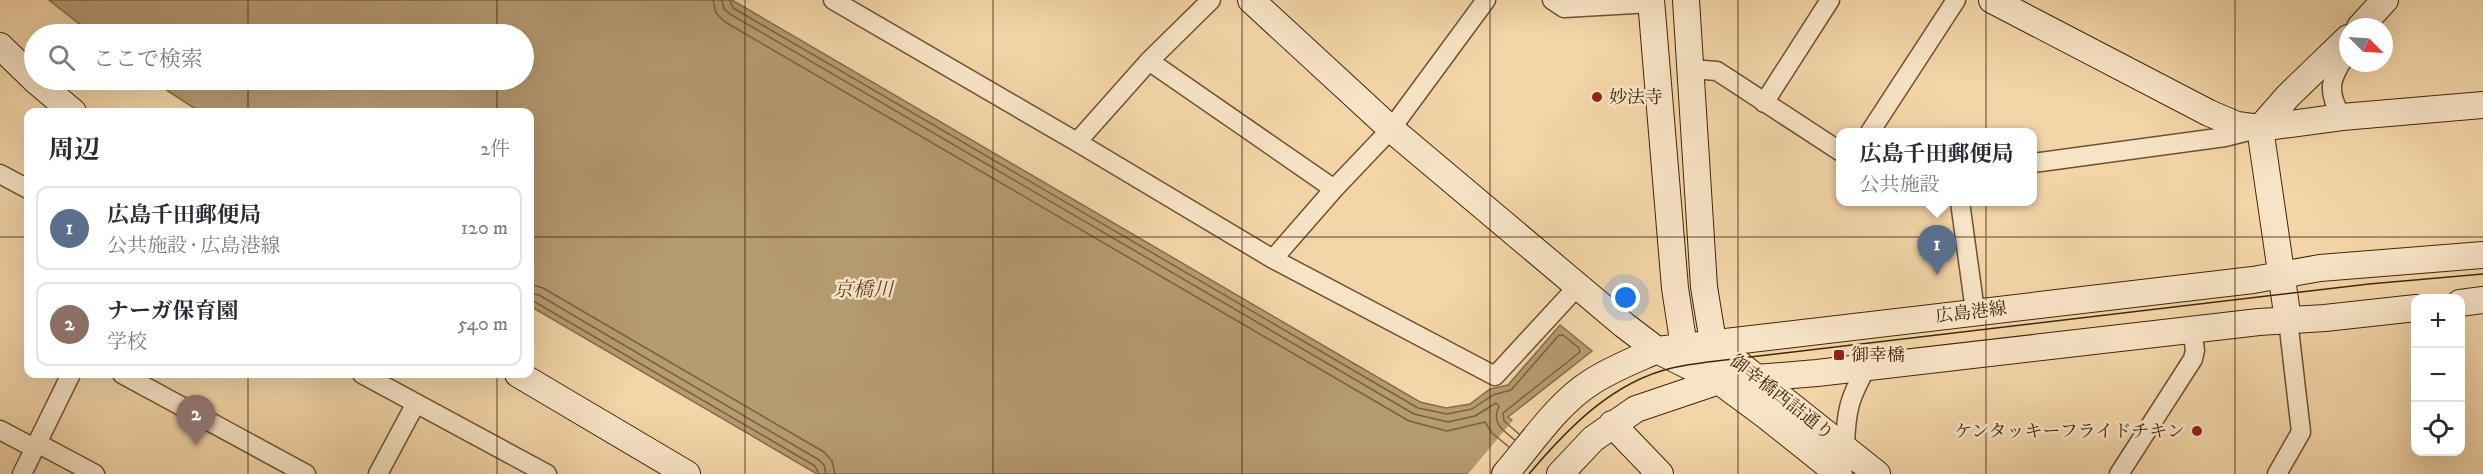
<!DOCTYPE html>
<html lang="ja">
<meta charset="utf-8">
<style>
:root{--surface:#fff;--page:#f2f2f3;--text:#2b2b33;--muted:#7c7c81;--line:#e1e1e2;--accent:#8f2418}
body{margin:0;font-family:"IM FELL DW Pica","Noto Serif JP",serif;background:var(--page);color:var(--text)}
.controls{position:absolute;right:18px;bottom:18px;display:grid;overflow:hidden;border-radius:12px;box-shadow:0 6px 24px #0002}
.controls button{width:54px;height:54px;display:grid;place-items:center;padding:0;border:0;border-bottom:2px solid var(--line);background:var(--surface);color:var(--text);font:30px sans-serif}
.compass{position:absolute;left:2339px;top:18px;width:54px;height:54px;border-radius:50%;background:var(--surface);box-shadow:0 6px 24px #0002;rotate:114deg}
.you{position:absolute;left:1626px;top:298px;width:21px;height:21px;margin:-15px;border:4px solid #fff;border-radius:50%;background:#1a73e8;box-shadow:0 0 0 9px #1a73e833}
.badge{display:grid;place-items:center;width:39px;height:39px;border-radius:50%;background:var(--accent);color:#fff;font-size:20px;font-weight:700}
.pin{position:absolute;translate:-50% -50px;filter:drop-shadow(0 2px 3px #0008)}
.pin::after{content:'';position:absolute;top:32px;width:21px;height:18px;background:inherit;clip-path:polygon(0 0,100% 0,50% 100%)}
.popup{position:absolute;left:1836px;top:128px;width:201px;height:78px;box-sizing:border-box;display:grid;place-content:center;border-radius:12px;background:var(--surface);filter:drop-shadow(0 2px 4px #0005);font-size:20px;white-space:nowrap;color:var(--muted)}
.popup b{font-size:22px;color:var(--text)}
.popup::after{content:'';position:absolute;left:50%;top:100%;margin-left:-12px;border:12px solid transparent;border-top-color:var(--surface)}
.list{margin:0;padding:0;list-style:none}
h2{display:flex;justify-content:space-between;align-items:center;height:78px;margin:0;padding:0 24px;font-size:26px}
h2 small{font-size:20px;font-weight:400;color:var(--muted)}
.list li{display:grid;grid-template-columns:39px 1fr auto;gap:18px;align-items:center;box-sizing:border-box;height:84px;margin:0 12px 12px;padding:0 12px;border:2px solid var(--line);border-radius:12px}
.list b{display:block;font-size:22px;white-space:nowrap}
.list p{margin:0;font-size:20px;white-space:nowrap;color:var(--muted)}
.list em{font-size:20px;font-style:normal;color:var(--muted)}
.icon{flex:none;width:33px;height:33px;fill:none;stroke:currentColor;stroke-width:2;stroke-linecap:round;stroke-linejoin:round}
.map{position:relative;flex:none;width:2483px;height:474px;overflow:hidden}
.search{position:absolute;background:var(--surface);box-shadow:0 6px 24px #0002;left:24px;top:24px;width:510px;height:66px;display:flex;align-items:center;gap:15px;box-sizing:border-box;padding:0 21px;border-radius:33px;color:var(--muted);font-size:22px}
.panel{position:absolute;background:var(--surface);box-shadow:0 6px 24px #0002;left:24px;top:108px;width:510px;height:270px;border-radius:12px}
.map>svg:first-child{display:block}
.water{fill:#b69a71;stroke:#876c47;stroke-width:1.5}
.pier{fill:#f3d5a8}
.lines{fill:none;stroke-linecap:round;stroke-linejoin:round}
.shore{stroke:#7c603c;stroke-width:1.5}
.street-casing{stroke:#6e522f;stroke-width:21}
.secondary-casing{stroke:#412707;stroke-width:28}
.street{stroke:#f7e4c6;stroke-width:18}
.secondary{stroke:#f7e4c6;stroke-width:26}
.tram{stroke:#412707;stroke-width:1.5}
.grid{fill:none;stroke:#412707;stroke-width:1.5;stroke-opacity:0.55}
.poi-dot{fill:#8f2418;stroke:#f7e4c6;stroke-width:2}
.labels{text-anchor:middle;stroke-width:5;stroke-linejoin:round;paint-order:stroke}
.poi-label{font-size:18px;fill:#412707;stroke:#f7e4c6;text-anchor:start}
.street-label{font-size:18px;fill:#412707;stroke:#f7e4c6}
.water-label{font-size:20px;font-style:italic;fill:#644a27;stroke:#f7e4c6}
</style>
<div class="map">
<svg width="2483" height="474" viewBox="0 0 2483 474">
<rect width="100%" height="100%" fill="#f3d5a8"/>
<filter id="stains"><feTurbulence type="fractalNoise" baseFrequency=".00333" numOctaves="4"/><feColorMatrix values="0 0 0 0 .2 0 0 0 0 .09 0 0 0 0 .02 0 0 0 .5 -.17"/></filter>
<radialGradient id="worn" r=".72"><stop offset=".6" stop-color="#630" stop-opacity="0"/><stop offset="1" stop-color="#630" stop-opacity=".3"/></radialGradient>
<path class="water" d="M49 0H732L1420 402 1446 408 1470 404 1490 389 1508 385 1560 325 1592 351 1508 417 1577 474H817L530 306V112H200L151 80H524V34H92Z"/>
<path class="pier" d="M1514 419 1579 474H1468Z"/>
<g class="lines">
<path class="shore" d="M713 0 716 13 725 22 1409 421 1447 431 1485 422 1492 433 1509 447
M722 0 724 9 730 14 1414 414 1448 422 1475 416 1496 403 1499 406C1491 423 1502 430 1515 440
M730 0 733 8 1418 408 1447 414 1472 409 1493 395 1511 390 1559 335H1563L1579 348 1580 352 1503 413 1504 421 1519 434
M530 284 543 288 824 452 832 461 835 474
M530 293 539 295 819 460 824 465 826 474
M530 301 535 302 815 466 819 474"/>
<g class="street-casing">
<path id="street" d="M833 0 1077 142 1273 259 1495 376 1577 287
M1552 0 1564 8 1652 3
M1149 61 1334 189
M1691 69 1717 71 1841 152
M1764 103 1830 0
M2342 117C2325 90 2331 77 2348 52
M1870 132 1956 0
M1077 142 1149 61 1211 0
M2033 163 2225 137 2253 130
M0 174 28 189
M1960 202 1975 311
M1273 259 1334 189 1391 129 1486 0
M122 374 306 474
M362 374 547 474
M0 430 34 448
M37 443 95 474
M1845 447C1846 411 1849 398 1867 367
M22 474 71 374
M378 474 416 403
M2119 474 2193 359 2195 350 2192 330
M2277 474 2301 432 2288 320"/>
</g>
<g class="secondary-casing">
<path id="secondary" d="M1251 0 1391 129 1624 325 1657 350 1719 381 1765 415 1839 474
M1651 0 1675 288 1684 347 1695 358
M1686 0 1704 287 1716 360
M1992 0 2209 113 2237 125 2260 128 2288 96 2348 38
M2360 27 2385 0
M0 46 34 79
M35 80 73 112
M2460 303 2483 300
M2288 320 2260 128 2342 117 2483 105
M1714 344 1877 474
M518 374 687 474
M1612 424 1660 474
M1505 474C1532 443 1556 405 1590 383 1611 369 1635 360 1657 350L2253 280 2320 268 2483 255
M1560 474 1593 439 1636 409 1719 381 1817 373 2259 322 2325 318 2416 308"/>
</g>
<use href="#street" class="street"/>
<use href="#secondary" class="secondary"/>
<path class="tram" d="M1529 474C1567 429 1612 382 1672 368 1684 365 1696 364 1708 362L2369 284 2483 274"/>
</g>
<path class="grid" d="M248 0V34M497 0V34M745 0V474M993 0V474M1242 0V474M1490 0V474M1738 0V474M1986 0V474M2235 0V474M248 80V112M497 80V112M0 237H28M530 237H2483M248 374V474M497 374V474"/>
<g class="poi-dot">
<circle cx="1597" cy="97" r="6"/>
<rect x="1833" y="349" width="12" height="12" rx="3"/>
<circle cx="2197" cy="431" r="6"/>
</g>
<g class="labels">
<g class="poi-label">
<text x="1609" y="103">妙法寺</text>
<text x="1851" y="361">御幸橋</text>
<text x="2185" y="437" text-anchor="end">ケンタッキーフライドチキン</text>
</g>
<g class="street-label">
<text transform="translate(1971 312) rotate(-7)" y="6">広島港線</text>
<text transform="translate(1782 397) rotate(38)" y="6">御幸橋西詰通り</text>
</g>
<g class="water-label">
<text x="863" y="296">京橋川</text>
</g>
</g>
<rect width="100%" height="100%" filter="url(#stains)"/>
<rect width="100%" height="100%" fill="url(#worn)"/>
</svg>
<div class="controls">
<button>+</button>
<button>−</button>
<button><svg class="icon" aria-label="locate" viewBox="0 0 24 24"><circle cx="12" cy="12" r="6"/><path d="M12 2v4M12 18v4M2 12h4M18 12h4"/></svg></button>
</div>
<svg class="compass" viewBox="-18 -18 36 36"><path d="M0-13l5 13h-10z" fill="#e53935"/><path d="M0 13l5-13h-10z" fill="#7c7c81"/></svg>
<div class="you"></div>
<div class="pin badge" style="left:1937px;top:275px;background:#5c6f8a">1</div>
<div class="popup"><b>広島千田郵便局</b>公共施設</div>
<div class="pin badge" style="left:196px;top:445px;background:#8d6e63">2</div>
<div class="search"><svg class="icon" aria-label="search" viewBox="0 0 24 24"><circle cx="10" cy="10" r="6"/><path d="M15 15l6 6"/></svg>ここで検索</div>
<section class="panel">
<h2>周辺<small>2件</small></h2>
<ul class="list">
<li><span class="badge" style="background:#5c6f8a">1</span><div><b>広島千田郵便局</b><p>公共施設 · 広島港線</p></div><em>120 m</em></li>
<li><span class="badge" style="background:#8d6e63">2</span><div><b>ナーガ保育園</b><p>学校</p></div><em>540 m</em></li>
</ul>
</section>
</div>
